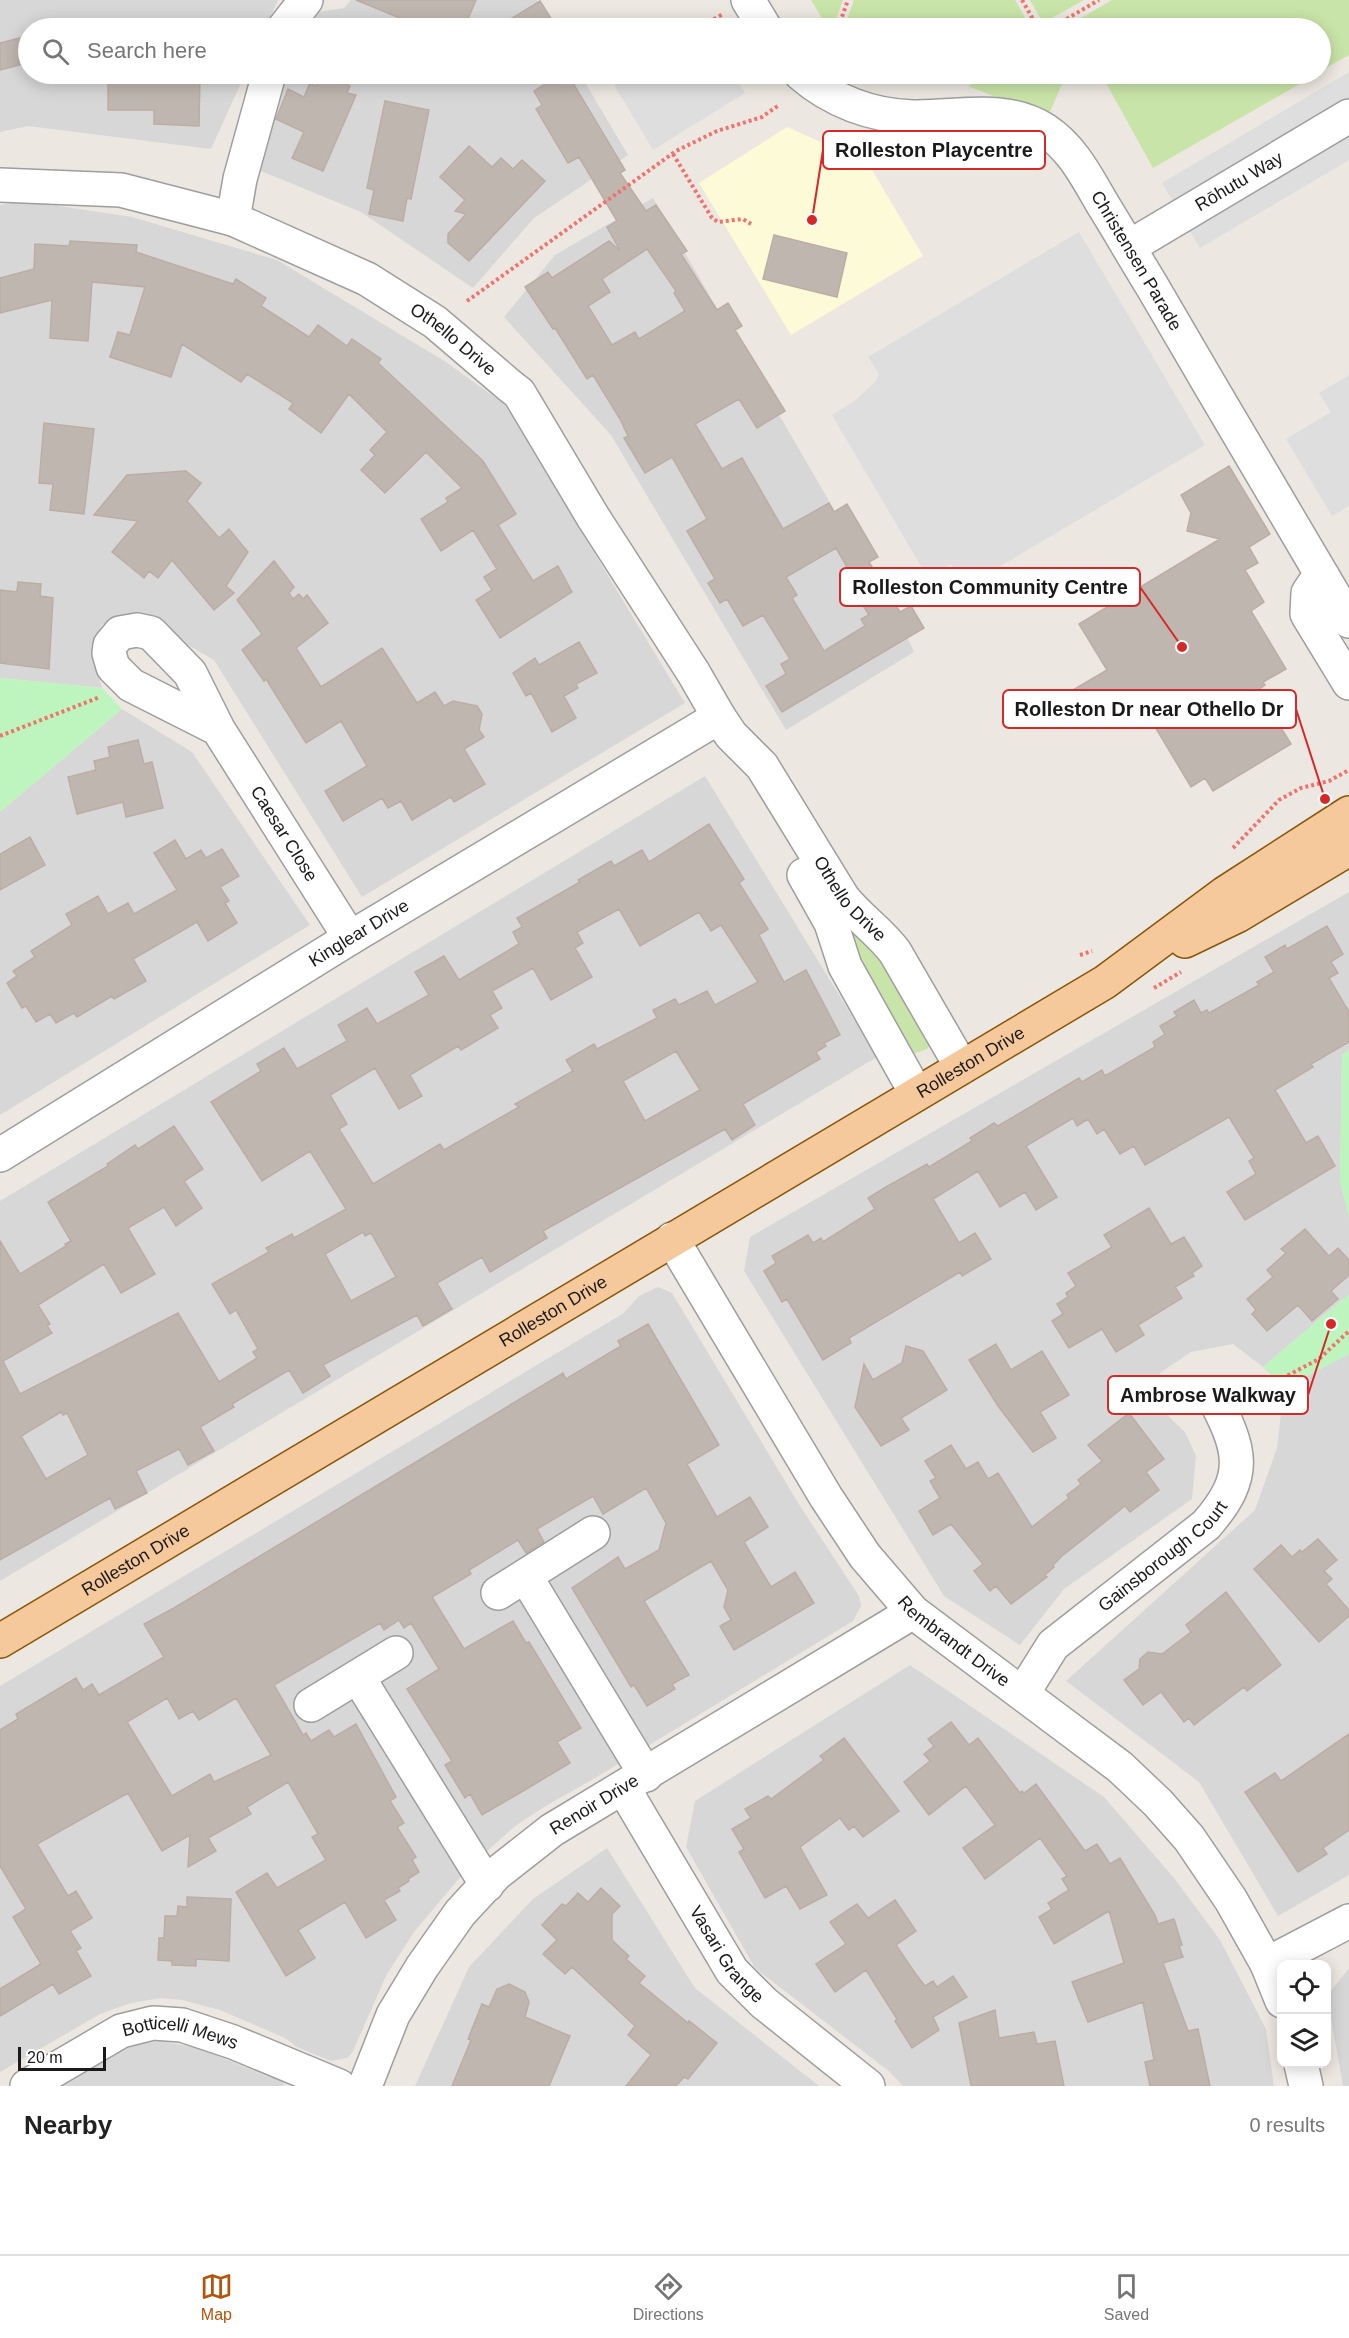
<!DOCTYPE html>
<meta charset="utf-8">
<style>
:root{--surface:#fff;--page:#f6f6f6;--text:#222;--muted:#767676;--line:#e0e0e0;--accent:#b45309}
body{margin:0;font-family:Arial,sans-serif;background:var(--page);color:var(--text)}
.controls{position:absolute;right:18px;bottom:18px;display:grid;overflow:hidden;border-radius:12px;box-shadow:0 3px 15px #0003}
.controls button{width:54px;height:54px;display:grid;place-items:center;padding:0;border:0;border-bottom:2px solid var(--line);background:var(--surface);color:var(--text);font:30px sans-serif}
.scale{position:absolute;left:18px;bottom:15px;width:88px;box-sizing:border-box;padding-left:6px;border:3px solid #1a1a1a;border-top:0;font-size:16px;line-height:21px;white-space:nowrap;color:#1a1a1a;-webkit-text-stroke:4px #fff;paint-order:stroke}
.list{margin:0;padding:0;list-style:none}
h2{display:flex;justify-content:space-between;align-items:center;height:78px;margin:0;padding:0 24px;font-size:26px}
h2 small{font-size:20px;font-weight:400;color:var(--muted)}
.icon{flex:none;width:33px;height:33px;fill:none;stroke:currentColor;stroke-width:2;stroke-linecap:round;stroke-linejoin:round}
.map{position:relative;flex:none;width:1349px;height:2086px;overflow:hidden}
.search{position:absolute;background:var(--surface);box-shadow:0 3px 15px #0003;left:18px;right:18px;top:18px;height:66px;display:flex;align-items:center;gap:15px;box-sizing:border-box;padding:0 21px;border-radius:33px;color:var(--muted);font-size:22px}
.sheet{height:168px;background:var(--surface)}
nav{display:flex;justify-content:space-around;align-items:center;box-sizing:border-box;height:84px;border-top:2px solid var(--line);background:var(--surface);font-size:16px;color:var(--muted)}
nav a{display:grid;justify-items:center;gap:3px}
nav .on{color:var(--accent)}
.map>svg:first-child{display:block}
.residential{fill:#d8d7d7}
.education{fill:#fdfad8}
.grass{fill:#c9e4a8}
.park{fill:#bef5bf}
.parking{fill:#dedede}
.building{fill:#c0b6b0;stroke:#bcada4;stroke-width:1.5;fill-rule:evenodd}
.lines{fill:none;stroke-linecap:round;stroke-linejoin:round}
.minor-casing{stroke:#9e9e9e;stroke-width:36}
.major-casing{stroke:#885609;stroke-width:36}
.path{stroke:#f0726c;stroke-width:4;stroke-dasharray:3 3;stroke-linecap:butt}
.minor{stroke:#fff;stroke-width:33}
.major{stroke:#f5c99b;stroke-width:33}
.labels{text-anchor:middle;stroke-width:4.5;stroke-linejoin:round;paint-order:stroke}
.street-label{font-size:18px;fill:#1a1a1a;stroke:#fff}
.leader{fill:none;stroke:#d62828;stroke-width:2}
.callout-dot{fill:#d62828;stroke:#fff;stroke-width:2}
.callout{fill:#fff;stroke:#d62828;stroke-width:2}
.callout-label{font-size:20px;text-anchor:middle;font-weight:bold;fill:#1a1a1a}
</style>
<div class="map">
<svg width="1349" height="2086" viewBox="0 0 1349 2086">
<rect width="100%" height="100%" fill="#ece7e0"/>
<path class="residential" d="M0 0H278L265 28H28V74H245L211 149 28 126 0 132Z
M351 0H537L554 28H303L311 13 344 8Z
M286 74H580L628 155 534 218 473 288 361 212 256 169Z
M653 198 904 630 914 652 786 730 611 435 504 317 555 255Z
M26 201 132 217 277 260 446 362 504 404 685 703 362 897 214 660 134 614 101 625 93 655 102 688 0 678V205Z
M122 709 192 752 310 925 0 1115V812Z
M705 776 877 1057 0 1581V1201Z
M1349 892V1050L1342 1055 1340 1181 1349 1217V1294L1263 1367 1233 1344 1191 1352 1160 1373 1159 1407 1185 1432 1196 1456 1192 1499 1064 1589 1020 1645 944 1596 744 1271 750 1237Z
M658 1287 672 1293 800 1506 859 1596 861 1606 853 1621 595 1778 544 1807 515 1826 486 1852 462 1875 414 1932 387 1974 352 2053 347 2058 331 2061 297 2047 285 2038 220 2010 182 2000 161 1998 131 2003 100 2014 0 2072V1686L624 1313 639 1296Z
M1349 1354V1875L1278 1916 1199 1782 1066 1681 1255 1510 1277 1448 1284 1388Z
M910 1665 1104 1797 1174 1878 1220 1940 1266 2029 1274 2086H903L890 2072 755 1968 686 1847 695 1801Z
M607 1848 695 1988 819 2086H415L469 1967 533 1899Z
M1349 1968V2086H1343L1327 1996Z
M159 2041 199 2048 266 2076 285 2080 283 2086H60L112 2055 133 2046Z"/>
<path class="education" d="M787 127 868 163 923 256 791 335 699 183Z"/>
<path class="grass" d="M811 0H843L833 28H828Z
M854 0H1015L1031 28H844Z
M1030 0H1084L1043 23Z
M1112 0H1349V55L1321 71 1320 28H1064Z
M989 74H1083L1062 84 1050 112 1019 100 996 97 968 86Z
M1101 74H1317L1153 168Z
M750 769 865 931 932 1043 927 1049 913 1054 843 936Z"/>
<path class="park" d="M0 678 102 688 122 709 0 812Z
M1349 1050V1217L1340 1181 1342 1055Z
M1349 1294V1354L1284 1388 1263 1367Z"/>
<path class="parking" d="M1349 72V160L1200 248 1162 183Z
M633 74H733L745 93 653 150 614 85Z
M1079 232 1205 445 965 587 951 564 928 578 832 415 856 400 876 381 879 374 868 357Z
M1349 375V506L1332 516 1286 439 1331 412 1319 393Z"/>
<path class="building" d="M356 0H476L464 28H424Z
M540 1 557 28H496Z
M20 38 27 63 0 70V43Z
M108 74H200L199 126 154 124V110H108Z
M322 74 350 86 347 93 356 95 323 171 292 158 304 132 276 119 288 89 304 97 310 83 316 86Z
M555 78 559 84 570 78 625 170 620 173 646 211 656 205 687 251 681 254 717 310 728 303 742 326 735 330 785 411 757 428 739 399 695 424 722 469 742 458 783 529 829 503 834 512 847 504 878 557 869 562 900 612 911 606 924 628 782 712 766 686 786 674 781 664 790 659 763 615 743 626 727 599 720 603 708 583 715 579 687 531 707 519 672 457 645 473 624 438 628 436 620 419 593 375 587 379 555 328 553 329 525 287 548 272 552 278 609 241 620 251 607 227 617 221 579 157 568 163 536 109 542 105 534 91ZM647 249 676 291 674 293 685 311 639 339 635 332 612 345 588 306 610 292 602 279ZM836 548 862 593 857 596 869 615 861 619 865 626 824 651 792 598 797 595 786 577Z
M385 101 429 110 411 199 407 198 403 221 369 214 374 190 367 188Z
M469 146 492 167 501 158 513 169 522 160 545 181 469 261 448 243V234L466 214 455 211 465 200 440 177Z
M774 235 847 253 837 297 763 279Z
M70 241 137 245 136 252 233 284 236 279 266 298 261 306 309 337 318 325 347 346 352 339 381 359 378 363 483 461 516 514 498 525 533 581 558 566 572 592 500 638 476 600 492 590 484 577 497 569 473 530 441 551 421 519 448 502 446 498 462 488 426 452 385 493 361 470 375 455 370 450 387 432 349 394 321 433 289 409 293 403 247 374 241 382 182 344 171 377 110 357 118 332 130 335 145 287 92 282 88 341 50 338 52 300 0 313V278L34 269 35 244 69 246Z
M44 423 94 429 84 514 50 510 53 484 39 483Z
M1229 466 1270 534 1249 547 1258 563 1245 570 1264 602 1251 611 1286 669 1263 682 1265 685 1258 690 1291 744 1213 791 1205 778 1191 787 1136 695 1126 701 1121 694 1070 724 1056 700 1107 670 1079 624 1220 539 1187 531 1191 513 1181 495Z
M186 471 201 483 187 501 219 538 229 529 248 552 226 586 234 593 214 610 172 560 158 578 149 571 144 578 112 552 138 521 94 515 127 475Z
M274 561 294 587 289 593 293 599 299 594 303 599 307 595 328 623 296 648 321 687 382 648 417 703 435 692 444 706 453 701 477 706 482 714 479 730 484 737 464 749 485 784 454 802 451 797 412 820 401 801 388 808 382 798 343 821 325 791 367 766 341 721 306 743 266 679 264 681 242 650 262 634 237 600Z
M18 582 41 584 40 596 53 598 49 669 0 663V590L17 592Z
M579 642 597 673 576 684 578 688 564 696 576 718 552 732 531 693 526 696 513 673 535 658 539 665Z
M138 740 144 764 152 762 163 808 126 817 123 802 77 814 68 777 96 770 94 761 110 757 108 747Z
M709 824 744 879 739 883 768 929 759 935 784 982 806 970 840 1035 824 1043 826 1046 816 1052 820 1059 743 1104 755 1125 732 1140 725 1129 543 1231 547 1238 490 1272 482 1257 437 1283 452 1309 423 1326 417 1315 323 1365 330 1376 303 1393 289 1370 232 1404 234 1407 200 1427 214 1451 188 1465 179 1449 136 1471 147 1493 115 1509 110 1498 0 1560V1241L20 1274 66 1246 65 1244 71 1241 48 1202 108 1166 107 1164 135 1145 138 1149 174 1126 203 1169 184 1181 202 1208 176 1226 164 1207 128 1228 155 1274 121 1293 104 1264 38 1305 50 1324 47 1326 52 1333 3 1361 20 1394 178 1313 219 1382 257 1358 253 1352 258 1349 236 1310 230 1314 212 1284 269 1252 266 1248 292 1234 294 1238 346 1209 310 1151 262 1181 211 1102 261 1071 257 1064 284 1048 297 1069 347 1041 338 1025 367 1008 377 1024 429 995 415 972 444 956 459 980 519 944 513 932 522 927 517 918 580 882 578 880 611 861 614 866 642 850 649 862ZM619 909 640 946 699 912 711 931 721 925 758 982 715 1005 707 991 679 1005 675 999 653 1010 657 1018 597 1049 594 1044 566 1060 573 1071 515 1104 519 1107 444 1150 440 1144 373 1184 339 1129 347 1124 330 1095 375 1068 399 1109 422 1096 410 1075 458 1046 461 1050 498 1028 490 1015 502 1008 492 991 533 968 551 1000 592 977 575 948 583 943 577 932ZM676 1051 700 1090 645 1121 623 1081ZM363 1232 365 1236 371 1233 396 1277 351 1301 325 1254ZM61 1412 63 1415 67 1413 88 1455 46 1479 21 1436Z
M30 837 45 865 0 890V854Z
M175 840 186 859 201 850 206 858 222 849 239 876 220 887 229 901 225 903 237 923 208 941 197 922 133 959 146 981 114 999 112 996 77 1017 74 1013 56 1023 50 1014 36 1022 26 1006 22 1008 7 983 17 976 13 971 35 957 31 951 72 925 66 914 98 896 108 914 128 903 134 914 177 890 154 853Z
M1327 926 1343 954 1331 962 1338 973 1329 978 1349 1012V1042L1311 1064 1313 1067 1275 1090 1306 1143 1318 1136 1335 1166 1245 1220 1227 1192 1256 1174 1249 1161 1254 1158 1229 1117 1145 1165 1134 1146 1120 1154 1104 1129 1097 1134 1088 1119 1077 1126 1073 1118 1026 1146 1057 1197 1036 1210 1025 1192 1000 1207 978 1171 933 1199 959 1243 975 1233 991 1259 962 1276 960 1272 849 1338 851 1343 823 1360 787 1299 782 1302 764 1271 776 1263 772 1256 808 1235 813 1243 821 1238 823 1242 875 1209 868 1198 886 1187 927 1164 929 1167 972 1141 970 1138 994 1123 998 1126 1079 1078 1082 1082 1102 1070 1105 1076 1155 1047 1153 1042 1165 1034 1160 1026 1177 1016 1174 1012 1194 1000 1201 1013 1207 1010 1209 1013 1259 985 1257 982 1274 972 1265 957 1285 945 1287 949Z
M1149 1208 1171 1244 1184 1237 1202 1266 1192 1273 1194 1276 1175 1287 1182 1298 1138 1325 1144 1335 1116 1352 1102 1329 1069 1348 1052 1321 1063 1314 1057 1304 1068 1297 1066 1293 1076 1286 1068 1273 1112 1247 1104 1235Z
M1305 1229 1329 1256 1338 1248 1349 1260V1275L1331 1291 1338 1299 1312 1321 1298 1305 1267 1331 1252 1314 1256 1310 1247 1299 1273 1277 1267 1270 1286 1253 1281 1249Z
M648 1324 719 1445 687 1464 717 1517 750 1497 768 1527 744 1542 771 1587 795 1572 814 1603 734 1650 720 1626 731 1620 724 1607 728 1590 711 1561 644 1601 689 1675 672 1684 675 1689 647 1706 634 1685 631 1687 572 1588 618 1557 625 1569 659 1550 666 1523 646 1488 603 1514 593 1496 537 1529 544 1542 526 1553 518 1540 469 1570 471 1574 432 1597 464 1649 513 1621 526 1643 529 1642 581 1728 557 1742 570 1763 523 1791 482 1815 470 1794 465 1798 445 1765 452 1761 407 1689 439 1669 411 1623 404 1628 399 1620 384 1630 380 1623 274 1685 303 1735 306 1733 311 1741 329 1730 334 1737 356 1724 396 1797 390 1801 404 1823 397 1827 416 1857 412 1860 419 1872 408 1879 409 1881 398 1888 400 1891 384 1900 396 1920 366 1938 345 1902 298 1930 315 1958 286 1976 236 1892 267 1873 277 1888 326 1860 312 1837 318 1834 288 1782 247 1807 251 1814 208 1838 216 1851 188 1867 190 1835 162 1851 128 1793 37 1844 68 1896 76 1891 92 1918 70 1931 81 1948 76 1951 91 1976 59 1994 53 1984 0 2016V1989L41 1964 13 1917 26 1909 0 1866V1730L18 1719 16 1714 76 1678 83 1690 92 1684 99 1695 164 1657 144 1624 174 1608 563 1373 566 1379 621 1346 618 1341ZM167 1698 179 1719 193 1711 199 1720 236 1698 271 1755 214 1782 210 1774 172 1796 127 1722Z
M996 1344 1011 1370 1042 1351 1069 1395 1040 1412 1056 1438 1033 1452 998 1406 969 1360Z
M906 1346 923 1351 947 1390 901 1418 909 1430 881 1446 855 1407 864 1364 873 1380 902 1363Z
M1129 1413 1164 1459 1146 1472 1159 1490 1130 1512 1125 1506 1062 1556 1053 1565 1054 1567 1045 1575 1047 1577 1011 1604 996 1586 990 1591 974 1571 983 1564 951 1524 933 1535 919 1511 940 1498 930 1481 936 1478 925 1461 951 1445 966 1469 978 1462 988 1479 998 1473 1032 1527 1069 1498 1067 1495 1081 1484 1078 1480 1102 1461 1088 1445Z
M1318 1539 1337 1560 1324 1571 1332 1579 1326 1584 1349 1610V1616L1319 1642 1254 1569 1281 1545 1292 1557 1300 1550 1302 1552Z
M1226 1592 1281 1665 1247 1691 1244 1687 1194 1725 1189 1718 1184 1722 1161 1692 1143 1705 1124 1680 1139 1669 1140 1659 1148 1652 1162 1654 1191 1632 1186 1625Z
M951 1722 969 1745 978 1738 1020 1793 1022 1791 1024 1793 1036 1784 1085 1851 1097 1844 1110 1864 1120 1858 1155 1915 1158 1924 1174 1919 1182 1945 1179 1946 1183 1957 1163 1963 1188 2031 1198 2029 1210 2086H1150L1145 2062 1154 2060 1143 2002 1088 2022 1072 1982 1124 1963 1109 1911 1054 1944 1039 1917 1052 1909 1048 1903 1069 1890 1062 1879 1067 1876 1040 1838 985 1879 963 1848 995 1825 966 1786 929 1815 904 1782 930 1761 924 1754 934 1746 928 1739Z
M1349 1734V1830L1323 1848 1327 1854 1298 1872 1245 1792 1275 1773 1281 1781Z
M844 1738 899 1811 863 1837 854 1826 849 1830 840 1818 800 1847 827 1895 800 1909 786 1886 765 1898 739 1852 744 1849 732 1829 751 1818 745 1809 768 1796 771 1799 824 1760 820 1756Z
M601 1888 620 1906 612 1914V1940L629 1956 626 1959 645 1976 639 1983 688 2023 689 2021 717 2043 688 2079 684 2077 676 2086H626L651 2055 628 2035 635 2026 572 1967 565 1974 543 1954 557 1940 542 1925 562 1904 566 1906 578 1893 588 1902Z
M187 1897 231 1899 229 1961 196 1959V1966L172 1965V1961L158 1960 159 1938H164L165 1916H177L178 1906 187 1907Z
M895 1900 916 1931 896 1945 915 1973 925 1986 933 1981 937 1987 953 1976 967 1997 933 2017 939 2030 912 2048 895 2021 897 2019 866 1970 835 1992 816 1964 846 1944 830 1922 857 1904 868 1918Z
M509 1984 525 1992 529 2002 525 2017 570 2036 549 2086H452L471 2040 468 2039 482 2004 489 2007 497 1989Z
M995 2010 999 2038 1034 2032 1037 2044 1055 2041 1064 2086H971L959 2023Z"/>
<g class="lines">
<g class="minor-casing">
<g id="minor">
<path d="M748 0 765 28"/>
<path d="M284 28 306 0"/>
<path id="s1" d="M801 74C832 101 872 116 913 117 958 118 1004 104 1045 130 1074 149 1088 180 1105 208 1121 234 1136 260 1152 286 1217 398 1283 509 1349 621"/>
<path id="s2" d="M0 185 121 190 233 219 367 279 435 322 510 386 519 393 593 517 693 672 719 717 731 735 762 766 843 898C859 918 880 932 895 952L961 1066"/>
<path d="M233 219 240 179 269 74"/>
<path id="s3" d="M1129 247 1349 116"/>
<path d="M1323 577 1314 584 1308 593 1307 614 1349 683"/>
<path id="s4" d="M218 729 131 685 113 667 109 653 110 645 120 633 137 630 151 633 190 673 218 729 350 938"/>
<path d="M804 875 831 923 845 966 916 1093"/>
<path id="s5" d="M0 1155 350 938 719 717"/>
<path id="s6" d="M672 1239 826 1497 865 1556 913 1612 1120 1767 1158 1803 1189 1838 1231 1900 1267 1964 1282 2001"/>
<path d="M526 1577 646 1775"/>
<path d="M498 1593 593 1533"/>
<path d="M358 1677 487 1885"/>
<path id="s7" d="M1023 1693 1053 1645 1206 1525C1250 1475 1241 1449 1212 1394"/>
<path d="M311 1705 396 1653"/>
<path id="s8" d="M624 1789 732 1971 764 2003 868 2086"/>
<path d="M1267 1964 1349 1921"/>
<path d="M1301 2064 1306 2086"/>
<path id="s9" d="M27 2086 121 2031 153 2023 182 2025 233 2042 339 2086"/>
<path id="s10" d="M365 2086 393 2015 422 1967 460 1913 496 1874 552 1830 913 1612"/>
</g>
</g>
<g class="major-casing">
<g id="major">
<path d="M1185 941 1237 916 1349 849"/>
<path id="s11" d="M0 1641 1105 982 1225 893 1349 813"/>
</g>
</g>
<path class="path" d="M1022 0 1038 28
M698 28 723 14
M838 28 848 0
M1051 28 1099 0
M614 79 623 74
M673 154 712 218 718 222 743 219 751 224
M467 301 676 151 717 131 762 117 779 105
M0 736 100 697
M1233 848 1279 800 1301 788 1329 781 1349 770
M1080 955 1092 951
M1154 988 1181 972
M1277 1381 1319 1359 1349 1331"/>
<use href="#minor" class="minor"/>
<use href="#major" class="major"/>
</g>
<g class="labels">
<g class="street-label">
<text dy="6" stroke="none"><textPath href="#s3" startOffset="128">Rōhutu Way</textPath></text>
<text dy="6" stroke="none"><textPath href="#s1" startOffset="418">Christensen Parade</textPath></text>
<text dy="6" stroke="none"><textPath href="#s2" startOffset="489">Othello Drive</textPath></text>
<text dy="6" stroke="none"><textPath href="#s4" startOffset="435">Caesar Close</textPath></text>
<text dy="6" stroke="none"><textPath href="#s2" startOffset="1180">Othello Drive</textPath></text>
<text dy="6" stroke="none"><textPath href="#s5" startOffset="422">Kinglear Drive</textPath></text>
<text dy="6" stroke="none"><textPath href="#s11" startOffset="1130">Rolleston Drive</textPath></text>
<text dy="6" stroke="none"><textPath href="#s11" startOffset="644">Rolleston Drive</textPath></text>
<text dy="6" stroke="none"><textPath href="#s7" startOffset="198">Gainsborough Court</textPath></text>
<text dy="6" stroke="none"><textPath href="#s11" startOffset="158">Rolleston Drive</textPath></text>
<text dy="6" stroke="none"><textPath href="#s6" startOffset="495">Rembrandt Drive</textPath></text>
<text dy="6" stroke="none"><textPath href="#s10" startOffset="372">Renoir Drive</textPath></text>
<text dy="6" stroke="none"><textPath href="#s8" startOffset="195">Vasari Grange</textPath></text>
<text dy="6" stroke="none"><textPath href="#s9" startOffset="170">Botticelli Mews</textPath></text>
</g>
</g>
<path class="leader" d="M812 220L823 150M1182 647L1140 587M1325 799L1296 709M1331 1324L1308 1395"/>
<g class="callout-dot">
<circle cx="812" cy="220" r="6"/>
<circle cx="1182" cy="647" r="6"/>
<circle cx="1325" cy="799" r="6"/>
<circle cx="1331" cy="1324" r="6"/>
</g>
<g class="callout">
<rect x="823" y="131" width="222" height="38" rx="6"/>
<rect x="840" y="568" width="300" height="38" rx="6"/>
<rect x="1003" y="690" width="293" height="38" rx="6"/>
<rect x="1108" y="1376" width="200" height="38" rx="6"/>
</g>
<g class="callout-label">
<text x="934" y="157">Rolleston Playcentre</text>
<text x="990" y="594">Rolleston Community Centre</text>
<text x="1149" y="716">Rolleston Dr near Othello Dr</text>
<text x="1208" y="1402">Ambrose Walkway</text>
</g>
</svg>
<div class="controls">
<button><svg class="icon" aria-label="locate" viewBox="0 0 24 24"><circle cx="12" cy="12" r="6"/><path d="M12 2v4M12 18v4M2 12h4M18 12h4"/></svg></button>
<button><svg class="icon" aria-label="layers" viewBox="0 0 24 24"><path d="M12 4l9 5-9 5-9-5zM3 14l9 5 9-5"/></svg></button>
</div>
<div class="scale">20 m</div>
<div class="search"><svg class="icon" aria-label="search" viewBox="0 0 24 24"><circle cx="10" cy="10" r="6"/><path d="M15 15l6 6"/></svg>Search here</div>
</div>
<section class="sheet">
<h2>Nearby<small>0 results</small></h2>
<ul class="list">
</ul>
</section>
<nav>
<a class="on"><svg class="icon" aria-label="map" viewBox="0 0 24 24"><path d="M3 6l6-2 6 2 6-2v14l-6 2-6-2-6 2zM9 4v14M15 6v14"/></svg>Map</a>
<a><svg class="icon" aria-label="directions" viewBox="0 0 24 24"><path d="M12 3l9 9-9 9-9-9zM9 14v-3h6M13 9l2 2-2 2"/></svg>Directions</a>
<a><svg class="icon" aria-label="saved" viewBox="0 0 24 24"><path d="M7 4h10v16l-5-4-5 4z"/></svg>Saved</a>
</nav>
